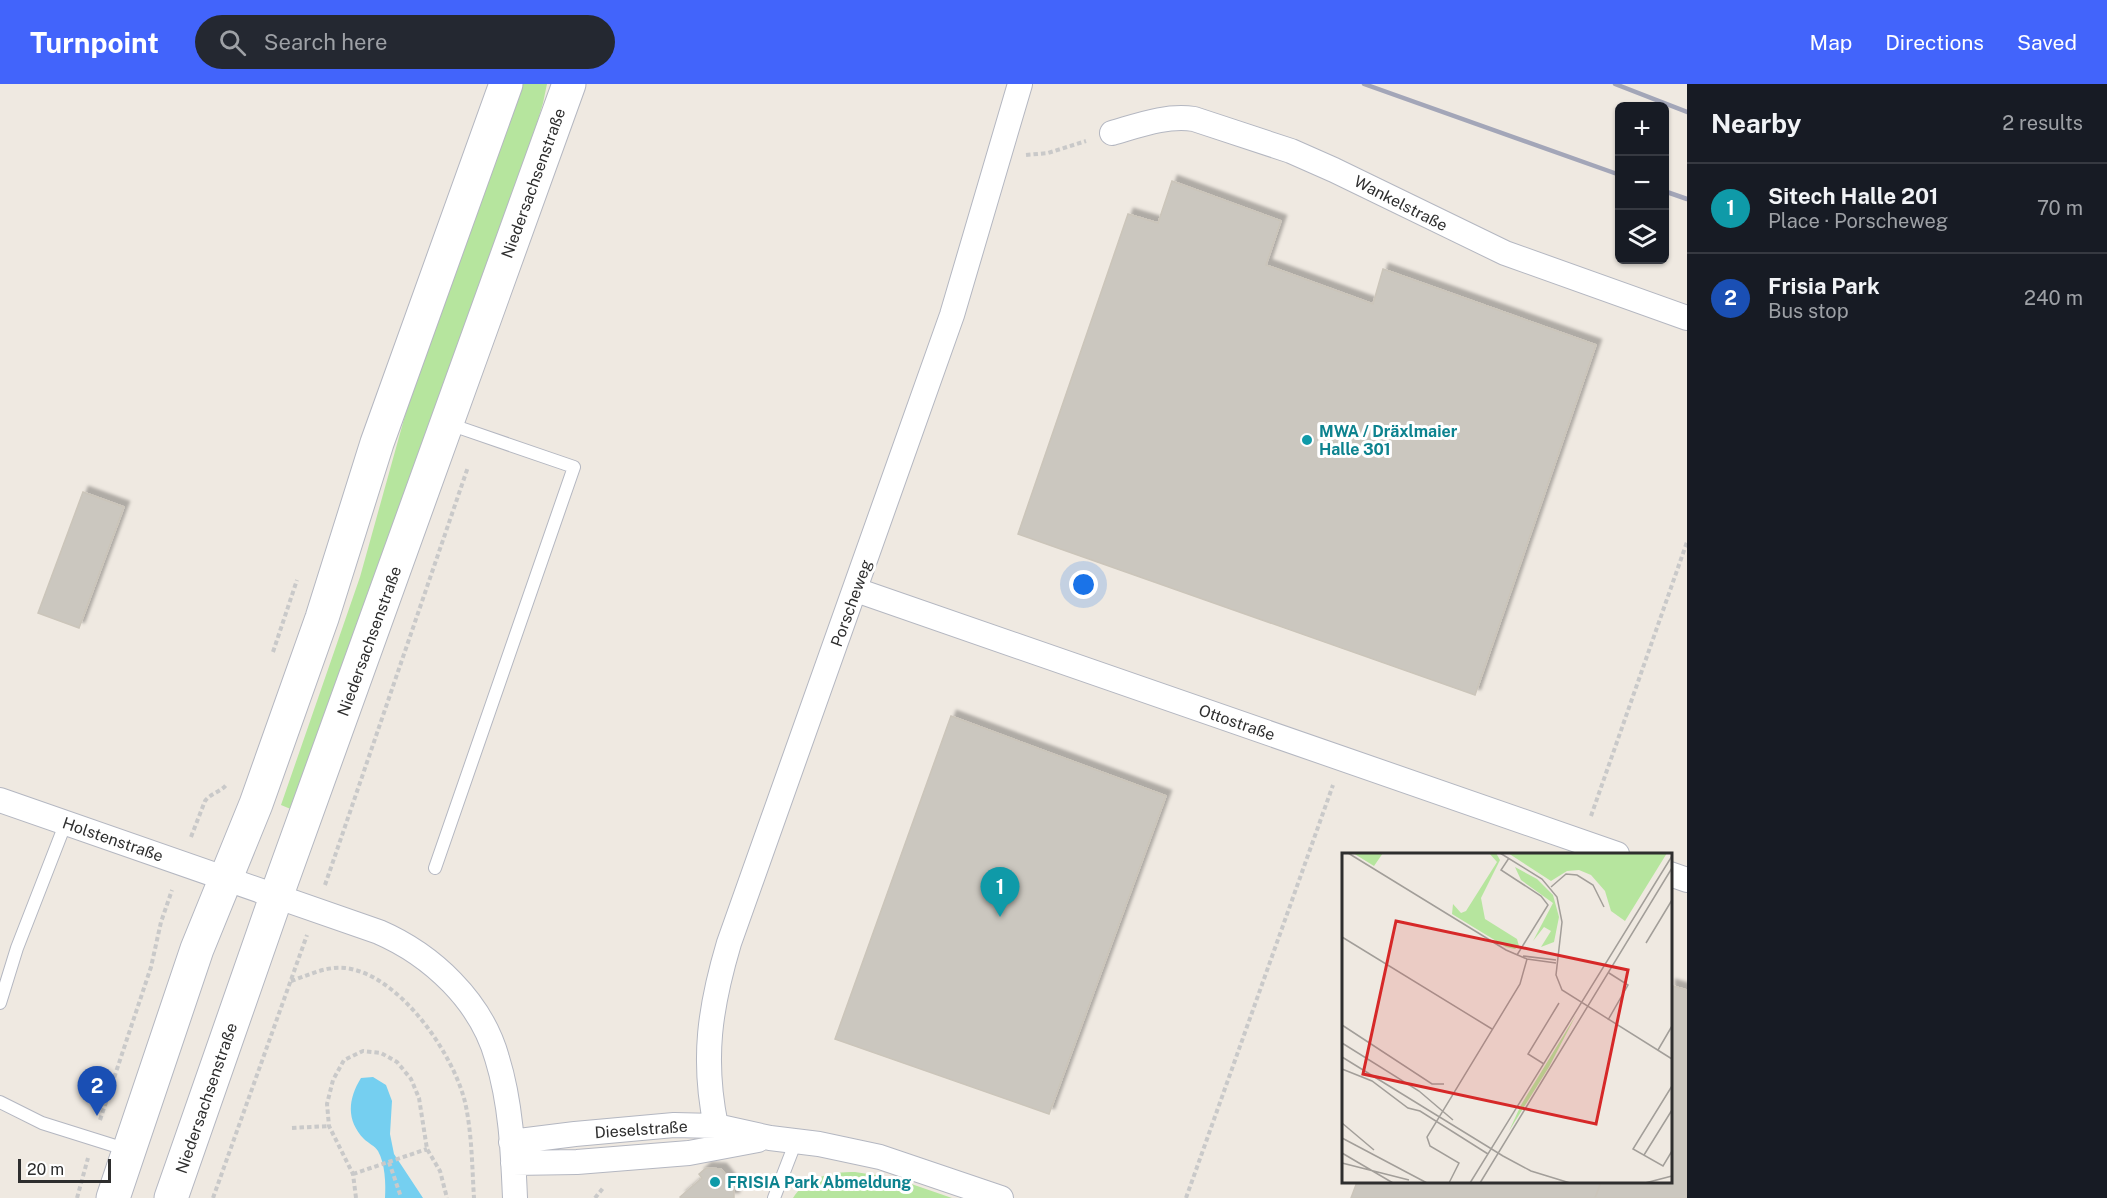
<!DOCTYPE html>
<meta charset="utf-8">
<style>
:root{--surface:#171b24;--page:#242831;--text:#f1f3f6;--muted:#9ea1a6;--line:#363941;--accent:#4264fb}
body{margin:0;font-family:"Public Sans",sans-serif;background:var(--page);color:var(--text)}
.controls{position:absolute;right:18px;top:18px;display:grid;overflow:hidden;border-radius:9px;box-shadow:0 2px 4px #0004}
.controls button{width:54px;height:54px;display:grid;place-items:center;padding:0;border:0;border-bottom:2px solid var(--line);background:var(--surface);color:var(--text);font:30px sans-serif}
.scale{position:absolute;left:18px;bottom:15px;width:93px;box-sizing:border-box;padding-left:6px;border:3px solid #2e2e2e;border-top:0;font-size:16px;line-height:21px;white-space:nowrap;color:#2e2e2e;-webkit-text-stroke:4px #fff;paint-order:stroke}
.you{position:absolute;left:1084px;top:501px;width:21px;height:21px;margin:-15px;border:4px solid #fff;border-radius:50%;background:#1a73e8;box-shadow:0 0 0 9px #1a73e833}
.badge{display:grid;place-items:center;width:39px;height:39px;border-radius:50%;background:var(--accent);color:#fff;font-size:20px;font-weight:700}
.pin{position:absolute;translate:-50% -50px;filter:drop-shadow(0 2px 3px #0008)}
.pin::after{content:'';position:absolute;top:32px;width:21px;height:18px;background:inherit;clip-path:polygon(0 0,100% 0,50% 100%)}
.list{margin:0;padding:0;list-style:none}
h2{display:flex;justify-content:space-between;align-items:center;height:78px;margin:0;padding:0 24px;font-size:26px}
h2 small{font-size:20px;font-weight:400;color:var(--muted)}
.list li{display:grid;grid-template-columns:39px 1fr auto;gap:18px;align-items:center;box-sizing:border-box;height:90px;padding:0 24px;border-top:2px solid var(--line)}
.list b{display:block;font-size:22px;white-space:nowrap}
.list p{margin:0;font-size:20px;white-space:nowrap;color:var(--muted)}
.list em{font-size:20px;font-style:normal;color:var(--muted)}
.icon{flex:none;width:33px;height:33px;fill:none;stroke:currentColor;stroke-width:2;stroke-linecap:round;stroke-linejoin:round}
.map{position:relative;flex:none;width:1687px;height:1114px;overflow:hidden}
header{display:flex;align-items:center;gap:36px;box-sizing:border-box;height:84px;padding:0 30px;background:var(--accent);color:#fff}
header strong{font-size:28px}
nav{display:flex;gap:33px;margin-inline-start:auto;font-size:21px}
.search{width:420px;height:54px;background:var(--page);display:flex;align-items:center;gap:15px;box-sizing:border-box;padding:0 21px;border-radius:33px;color:var(--muted);font-size:22px}
main{display:flex}
aside{flex:1;background:var(--surface)}
.map>svg:first-child{display:block}
.green{fill:#b6e59e}
.water{fill:#75cff0}
.building{fill:#cbc7bf;stroke:#cbc5ba;stroke-width:1.5;filter:url(#shadow)}
.lines{fill:none;stroke-linecap:round;stroke-linejoin:round}
.service-casing{stroke:#b4b7c1;stroke-width:14}
.minor-casing{stroke:#b4b7c1;stroke-width:26}
.secondary-casing{stroke:#b4b7c1;stroke-width:35}
.path{stroke:#c9c9c9;stroke-width:4;stroke-dasharray:4.5 3;stroke-linecap:butt}
.service{stroke:#fff;stroke-width:12}
.minor{stroke:#fff;stroke-width:24}
.secondary{stroke:#fff;stroke-width:33}
.rail{stroke:#a3a6b8;stroke-width:4.5}
.culture-dot{fill:#0f9aa8;stroke:#fff;stroke-width:2}
.labels{text-anchor:middle;stroke-width:6;stroke-linejoin:round;paint-order:stroke}
.street-label{font-size:16px;fill:#2e2e2e;stroke:#fff}
.culture-label{font-size:16px;font-weight:bold;fill:#0d838f;stroke:#fff;text-anchor:start}
.inset-road{fill:none;stroke:#a29e99;stroke-width:1.5}
.view{fill:#d62828;fill-opacity:0.15;stroke:#d62828;stroke-width:3}
.inset-edge{fill:none;stroke:#2e2e2e;stroke-width:3}
</style>
<header>
<strong>Turnpoint</strong>
<div class="search"><svg class="icon" aria-label="search" viewBox="0 0 24 24"><circle cx="10" cy="10" r="6"/><path d="M15 15l6 6"/></svg>Search here</div>
<nav><a>Map</a><a>Directions</a><a>Saved</a></nav>
</header>
<main>
<div class="map">
<svg width="1687" height="1114" viewBox="0 0 1687 1114">
<defs>
<filter id="shadow"><feDropShadow dx="5.5" dy="-5.5" stdDeviation="1.5" flood-color="#0004"/></filter>
</defs>
<rect width="100%" height="100%" fill="#efe9e1"/>
<path class="green" d="M522 0H547L543 19 527 73 293 726 281 721 360 493 406 328Z
M855 1088 894 1094 952 1114H793C806 1093 831 1088 855 1088Z"/>
<path class="water" d="M373 993 386 1001 392 1017 390 1050 394 1070 423 1114H385C386 1100 385 1079 378 1067 375 1062 368 1059 364 1055 346 1036 348 1015 361 994Z"/>
<path class="building" d="M1172 97 1281 137 1266 181 1373 220 1383 185 1596 261 1475 611 1018 450 1128 130 1158 139Z
M83 408 124 423 79 544 38 529Z
M951 632 1166 712 1049 1030 835 955Z
M1670 901 1687 906V1114H1595L1601 1098H1670Z
M706 1084 721 1085 734 1101V1114H681L680 1113 702 1094 699 1090Z
M1357 1098H1601L1595 1114H1351Z"/>
<g class="lines">
<g class="service-casing">
<path id="service" d="M435 784 574 383 449 340
M0 919 17 864 66 738
M0 1018 42 1039 128 1066
M774 1114 796 1057"/>
</g>
<g class="minor-casing">
<path id="minor" d="M1112 49C1140 41 1166 31 1194 35L1291 67 1334 86 1505 169 1687 234
M856 506 1617 770
M0 716 379 848C432 871 481 917 497 974 511 1019 513 1067 515 1114
M1670 790 1687 796
M716 1042C702 975 710 923 729 859L952 231 1020 0
M511 1058 575 1050 674 1041 716 1042 770 1054 819 1060 880 1073 1001 1114
M513 1079 577 1078 689 1069 758 1056"/>
</g>
<g class="secondary-casing">
<path id="secondary" d="M113 1114 197 865 256 720 322 534 377 359 506 0
M171 1114 276 813 569 0"/>
</g>
<path class="path" d="M1026 71 1048 69 1086 57
M273 568 297 496
M1591 732 1687 458
M191 753 205 717C211 709 221 708 227 700
M325 801 468 383
M291 897C309 891 326 882 345 884 399 890 453 969 465 1018 472 1049 472 1082 474 1114
M100 1036 151 883 161 838 172 806
M292 1044 329 1042
M389 1078 401 1113
M353 1090 427 1065
M77 1114 88 1074
M213 1114 307 851
M356 1114 353 1090 329 1042 327 1020 333 996 344 976 363 967 381 969 397 978 411 995 419 1014 427 1065 440 1087 447 1114
M595 1114 603 1104
M1186 1114 1333 701"/>
<use href="#service" class="service"/>
<use href="#minor" class="minor"/>
<use href="#secondary" class="secondary"/>
<path class="rail" d="M1364 0 1620 91
M1615 0 1687 28
M1664 107 1687 115"/>
</g>
<g class="culture-dot">
<circle cx="1307" cy="356" r="6"/>
<circle cx="715" cy="1098" r="6"/>
</g>
<g class="labels">
<g class="street-label">
<text transform="translate(533 99) rotate(-70)" y="6">Niedersachsenstraße</text>
<text transform="translate(1401 119) rotate(27)" y="6">Wankelstraße</text>
<text transform="translate(851 519) rotate(-70)" y="6">Porscheweg</text>
<text transform="translate(369 557) rotate(-70)" y="6">Niedersachsenstraße</text>
<text transform="translate(1237 638) rotate(19)" y="6">Ottostraße</text>
<text transform="translate(113 755) rotate(19)" y="6">Holstenstraße</text>
<text transform="translate(206 1014) rotate(-71)" y="6">Niedersachsenstraße</text>
<text transform="translate(641 1045) rotate(-4)" y="6">Dieselstraße</text>
</g>
<g class="culture-label">
<text x="1319" y="353">MWA / Dräxlmaier<tspan x="1319" dy="18">Halle 301</tspan></text>
<text x="727" y="1104">FRISIA Park Abmeldung</text>
</g>
</g>
<g transform="translate(1342 769)">
<rect width="330" height="330" fill="#efe9e1"/>
<path d="M11 0H41L32 13ZM147 0H154L158 7 139 45 143 66 175 86 177 93 173 96 164 94 110 61 111 51 119 60 124 58 155 9ZM166 0H325L283 68 269 58 263 38 249 22 237 17 225 18 209 28ZM173 14 195 26 211 42 217 64 212 89 199 94 209 78 202 74 191 88 211 50 179 27ZM234 162 207 214 167 278 179 252Z" fill="#b6e59e"/>
<path class="inset-road" d="M6 0 164 97 185 106 214 110M158 0 200 26 215 44 220 69 214 122 220 137 330 206M167 5 159 17 199 43 206 52 175 102M209 34 224 21 235 22 251 32 262 54M0 84 150 176M304 90 330 47M181 103 214 107M266 167 286 132 267 120M0 172 90 231H102M0 190 77 238 111 267M316 197 330 173M0 204 161 303 189 318 228 330M202 211 186 201 217 150M0 216 30 228 66 255 78 258 146 301M330 233 291 296 321 313 330 298M0 270 32 297M0 285 85 330M0 300 51 330M302 302 330 257M0 310 67 327M107 330 117 310 88 293 85 284 178 131 185 106M128 330 330 3M138 330 330 15M303 330 330 323"/>
<path class="view" d="M54 68 286 117 254 271 21 221Z"/>
<rect width="330" height="330" class="inset-edge"/>
</g>
</svg>
<div class="controls">
<button>+</button>
<button>−</button>
<button><svg class="icon" aria-label="layers" viewBox="0 0 24 24"><path d="M12 4l9 5-9 5-9-5zM3 14l9 5 9-5"/></svg></button>
</div>
<div class="scale">20 m</div>
<div class="you"></div>
<div class="pin badge" style="left:1000px;top:833px;background:#0f9aa8">1</div>
<div class="pin badge" style="left:97px;top:1032px;background:#1a4fb4">2</div>
</div>
<aside>
<h2>Nearby<small>2 results</small></h2>
<ul class="list">
<li><span class="badge" style="background:#0f9aa8">1</span><div><b>Sitech Halle 201</b><p>Place · Porscheweg</p></div><em>70 m</em></li>
<li><span class="badge" style="background:#1a4fb4">2</span><div><b>Frisia Park</b><p>Bus stop</p></div><em>240 m</em></li>
</ul>
</aside>
</main>
